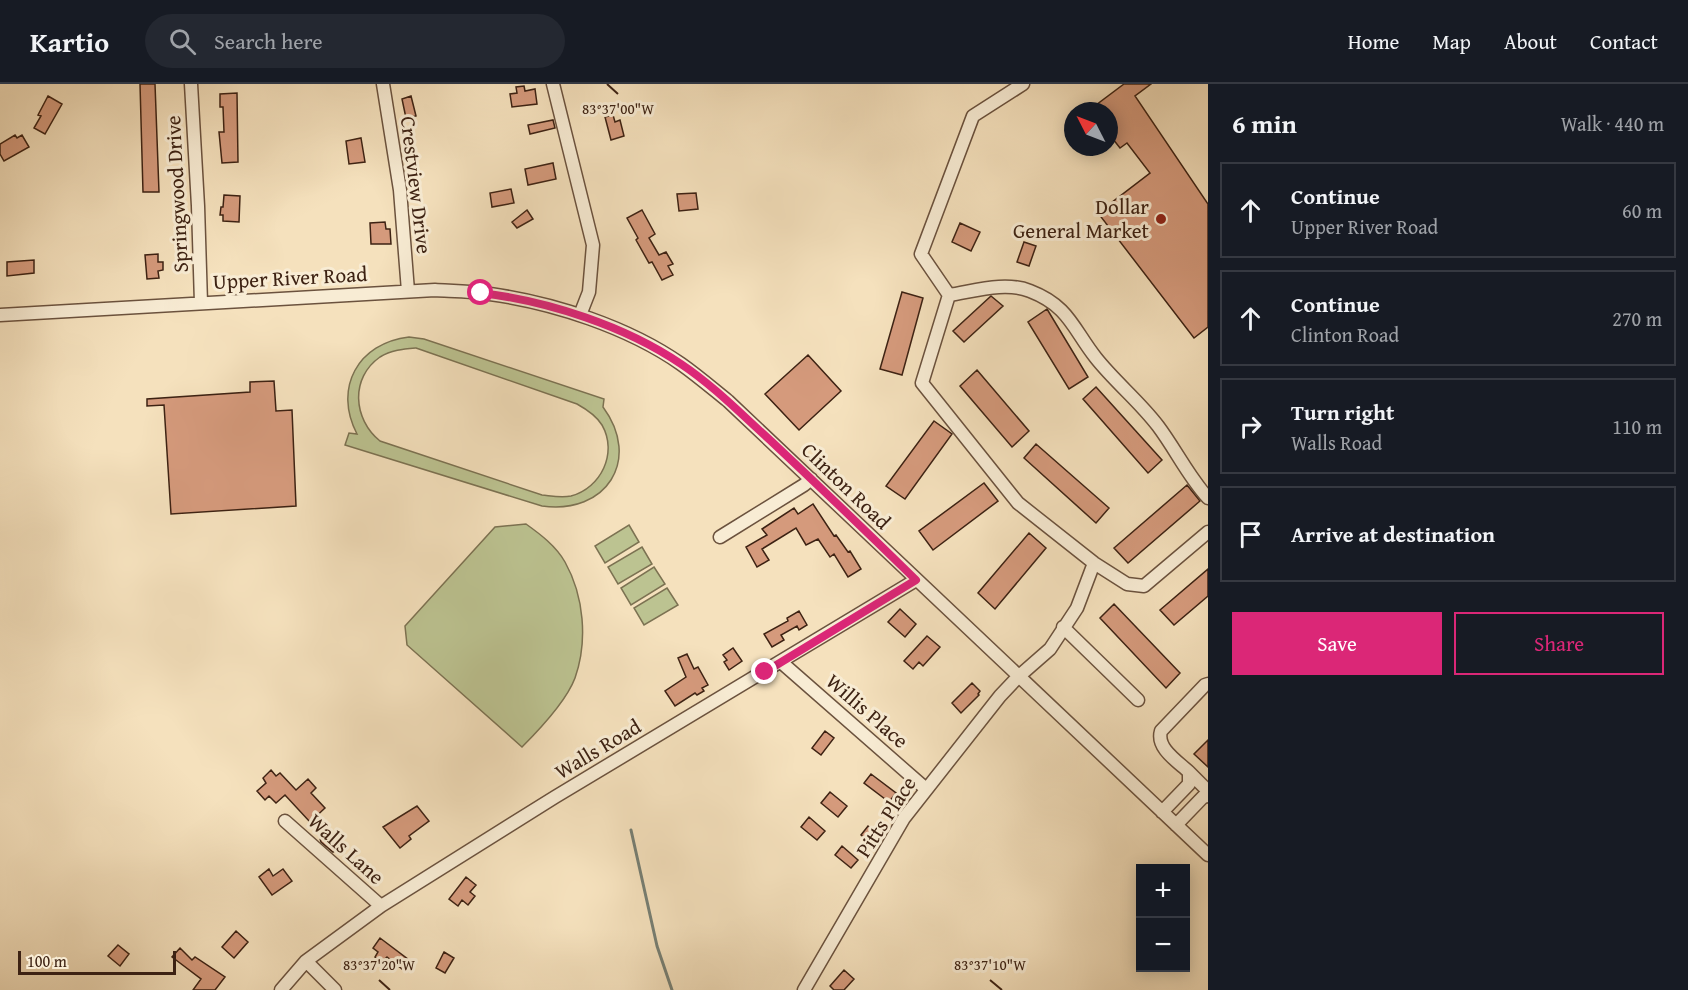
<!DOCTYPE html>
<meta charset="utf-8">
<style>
:root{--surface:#171b24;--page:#242831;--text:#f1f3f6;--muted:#9ea1a6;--line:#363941;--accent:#db2777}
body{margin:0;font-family:"Gentium Book Plus",serif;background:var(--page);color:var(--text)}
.controls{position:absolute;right:18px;bottom:18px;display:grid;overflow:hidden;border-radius:0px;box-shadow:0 3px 15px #0003}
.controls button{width:54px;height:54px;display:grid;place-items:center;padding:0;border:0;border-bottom:2px solid var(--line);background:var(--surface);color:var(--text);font:30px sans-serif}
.compass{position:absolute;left:1064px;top:18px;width:54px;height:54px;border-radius:50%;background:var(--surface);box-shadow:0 3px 15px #0003;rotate:312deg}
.scale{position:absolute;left:18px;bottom:15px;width:158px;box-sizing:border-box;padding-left:6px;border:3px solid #3d2213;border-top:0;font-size:16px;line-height:21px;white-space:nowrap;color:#3d2213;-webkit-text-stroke:4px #f8ecd4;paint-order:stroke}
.stop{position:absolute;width:18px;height:18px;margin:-14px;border:4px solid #db2777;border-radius:50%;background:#fff}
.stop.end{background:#db2777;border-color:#fff;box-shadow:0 2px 6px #0008}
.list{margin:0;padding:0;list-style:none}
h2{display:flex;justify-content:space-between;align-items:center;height:78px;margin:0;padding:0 24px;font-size:26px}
h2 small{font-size:20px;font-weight:400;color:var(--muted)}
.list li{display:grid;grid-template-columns:39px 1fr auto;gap:18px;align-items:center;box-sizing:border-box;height:96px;margin:0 12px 12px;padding:0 12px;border:2px solid var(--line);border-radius:0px}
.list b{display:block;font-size:22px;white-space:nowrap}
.list p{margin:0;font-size:20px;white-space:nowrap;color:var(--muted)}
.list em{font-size:20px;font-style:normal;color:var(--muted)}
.actions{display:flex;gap:12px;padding:18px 24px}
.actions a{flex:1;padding:14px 0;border:2px solid var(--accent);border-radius:0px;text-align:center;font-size:21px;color:var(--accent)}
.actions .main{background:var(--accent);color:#fff}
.icon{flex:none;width:33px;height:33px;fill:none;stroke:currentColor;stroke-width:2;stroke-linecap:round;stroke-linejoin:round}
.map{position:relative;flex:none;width:1208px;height:906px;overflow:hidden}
header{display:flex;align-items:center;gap:36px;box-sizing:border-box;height:84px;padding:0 30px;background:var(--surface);border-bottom:2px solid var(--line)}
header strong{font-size:28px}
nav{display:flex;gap:33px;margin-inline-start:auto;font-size:21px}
.search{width:420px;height:54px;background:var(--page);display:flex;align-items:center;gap:15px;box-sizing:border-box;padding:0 21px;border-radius:33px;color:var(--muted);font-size:22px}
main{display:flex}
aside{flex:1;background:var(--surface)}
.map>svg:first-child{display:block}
.green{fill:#bcc391;stroke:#7c7252;stroke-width:1.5;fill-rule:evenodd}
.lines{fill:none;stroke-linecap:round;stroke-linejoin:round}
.stream{stroke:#767f74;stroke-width:3}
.building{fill:#d59a7c;stroke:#3d2213;stroke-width:1.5}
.minor-casing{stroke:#6b523e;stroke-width:15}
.minor{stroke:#f8ecd4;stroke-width:12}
.route{stroke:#db2777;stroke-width:8}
.ticks{fill:none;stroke:#3d2213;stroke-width:2}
.poi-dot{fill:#8f2418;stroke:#f8ecd4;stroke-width:2}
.labels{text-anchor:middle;stroke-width:6;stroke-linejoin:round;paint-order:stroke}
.street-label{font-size:21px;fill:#3d2213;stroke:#f8ecd4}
.poi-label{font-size:21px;fill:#3d2213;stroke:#f8ecd4;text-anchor:end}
.ticks-label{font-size:15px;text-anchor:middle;fill:#3d2213;stroke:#f8ecd4;stroke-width:6;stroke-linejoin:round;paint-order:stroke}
</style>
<header>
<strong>Kartio</strong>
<div class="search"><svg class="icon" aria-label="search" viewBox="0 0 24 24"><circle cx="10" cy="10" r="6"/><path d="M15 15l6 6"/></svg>Search here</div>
<nav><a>Home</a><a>Map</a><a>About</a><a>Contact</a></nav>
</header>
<main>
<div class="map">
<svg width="1208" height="906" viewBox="0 0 1208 906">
<rect width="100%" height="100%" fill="#f5e1bd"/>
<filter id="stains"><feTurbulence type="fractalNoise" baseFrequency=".00333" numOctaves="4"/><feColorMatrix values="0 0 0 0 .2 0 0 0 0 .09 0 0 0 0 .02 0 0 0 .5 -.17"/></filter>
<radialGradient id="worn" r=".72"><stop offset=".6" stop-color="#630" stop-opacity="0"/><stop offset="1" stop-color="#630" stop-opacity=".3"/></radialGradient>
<path class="green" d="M409 253 424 255 604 315 603 323C642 376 606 431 542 422L345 361 349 349 357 350C333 304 358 259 409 253ZM416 264 577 320C586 325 596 331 602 341 618 369 601 404 571 412 561 414 552 412 542 411L380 357C353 335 350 294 380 273 391 266 404 265 416 264Z
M526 440C540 450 556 462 565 478 584 512 588 557 575 594 566 618 540 645 522 663L407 561 405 542 495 443Z
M629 441 639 458 605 479 595 462Z
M642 463 652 480 618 500 608 483Z
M654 483 665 500 631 521 621 504Z
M667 504 678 521 644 541 634 524Z"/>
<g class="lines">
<path class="stream" d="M631 746 657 862 672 906"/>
</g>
<path class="building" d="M140 0H155L159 108H143Z
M1124 0H1151L1135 12 1208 120V243L1194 254 1098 129 1150 89 1127 59 1120 64 1109 50V27H1088Z
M524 2 525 7 535 5 537 20 512 23 510 10 517 9 516 3Z
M237 9 238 78 222 79 219 48H224L223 23H220V10Z
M48 12 62 20 45 50 34 44 41 32 38 31Z
M411 12 416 32 406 34 402 15Z
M613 31 615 38 620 36 624 52 611 56 605 33Z
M553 36 555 44 530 50 528 41Z
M15 51 17 54 22 51 29 63 4 77 0 70V60Z
M361 54 365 78 349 80 346 57Z
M553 79 556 95 528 101 525 85Z
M511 105 514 119 492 123 490 109Z
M696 109 698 125 679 127 677 110Z
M224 111 240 112 239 138 223 137V131H220L221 123H223Z
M527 126 533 135 517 144 512 138Z
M642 126 655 150 649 154 659 171 666 168 673 180 668 182 673 191 662 196 652 178 649 179 636 156 638 154 627 134Z
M385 138 386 145H390L391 160H371L370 139Z
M960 139 980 148 971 167 952 158Z
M1024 158 1036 162 1029 182 1017 178Z
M158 170V178H163V186L158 187 159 194 147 195 145 171Z
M34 176V189L7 192V178Z
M902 208 923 214 902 291 880 285Z
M991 212 1003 222 964 258 953 247Z
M1047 225 1088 293 1069 305 1028 238Z
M808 271 841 307 799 346 765 310Z
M977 286 1029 347 1012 363 960 302Z
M274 297 276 327 292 326 296 422 171 430 164 321 147 322V315L250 308V298Z
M1096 303 1162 376 1148 389 1083 315Z
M934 337 952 350 905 415 886 402Z
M1036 360 1109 424 1096 439 1024 374Z
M984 399 998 417 933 466 919 447Z
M1187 401 1200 417 1128 479 1114 464Z
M813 420 834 452 836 451 848 468 850 467 861 485 848 493 834 470 830 473 818 455 806 461 796 444 762 465 769 476 757 483 746 463 767 451 762 445 794 424 798 430Z
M1029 449 1046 464 995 525 978 509Z
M1208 485V512L1174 541 1160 526Z
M1114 520 1180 589 1166 604 1100 534Z
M900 525 916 540 905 553 888 538Z
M799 527 807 541 799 546 797 542 781 551 784 556 772 563 764 550 788 537 787 534Z
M927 552 940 563 923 582 919 578 913 585 904 577Z
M733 564 742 577 729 586 724 578 727 576 723 571Z
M687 570 694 585 698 583 708 601 702 604 704 607 697 611 695 609 675 622 665 607 686 593 678 574Z
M972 599 980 607 978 610 979 611 961 629 952 619Z
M825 647 834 654 821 671 812 664Z
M1208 656V683L1194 670Z
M271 686 276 692 280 689 296 706 308 695 316 704 311 709 325 724 310 738 285 711 276 719 269 712 265 716 257 707 266 699 263 694Z
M871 690 896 709 889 718 864 699Z
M830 708 847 722 838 733 821 719Z
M417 722 429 737 409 752 411 755 400 764 383 743Z
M809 733 825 747 817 756 801 743Z
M868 742 881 753 873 762 861 751Z
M327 747 339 765 333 768 321 758 319 751Z
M842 762 858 776 851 784 835 771Z
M269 785 273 792 283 785 292 797 272 811 259 793Z
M466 793 476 801 470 808 475 812 468 821 462 816 458 822 449 815Z
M236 847 248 858 234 874 222 863Z
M380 854 409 876 402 885 387 873 382 878 375 873 378 868 373 864Z
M118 861 129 870 120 882 108 872Z
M180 864 192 876 195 873 225 893 215 906H193L201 895 172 873Z
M444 868 454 874 445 889 436 884Z
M844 886 854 895 844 906H834L830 902Z"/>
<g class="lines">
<g class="minor-casing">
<path id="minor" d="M191 0 198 122 201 219
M383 0 400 106 408 207
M553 0 593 161 589 208 580 231
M1023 0 973 32 921 170 949 211 922 299 1018 419 1094 479 1127 500 1144 502 1208 448
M949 211C975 207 1005 197 1030 207 1069 222 1073 245 1096 274 1115 298 1140 318 1158 342 1176 366 1188 392 1208 414
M0 231 435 206C453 207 472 207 490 210 554 219 628 243 681 280 698 292 713 305 728 317L1208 771
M720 453 804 401 811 395
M1063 543 1138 616
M781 578 926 705
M1189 688 1208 707
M1162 728 1189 700V688C1177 677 1156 664 1161 647L1205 601 1208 600
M285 737 381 822
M1176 741 1203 713 1208 712
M306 877 335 906
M281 906 306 877 381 822 555 713 916 496
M804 906 904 734 1000 612 1018 593 1050 565 1077 524 1094 479"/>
</g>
<use href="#minor" class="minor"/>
</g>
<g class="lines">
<path class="route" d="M481 209C548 217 625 242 681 280 714 302 742 331 771 357 820 403 868 449 916 496L765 588"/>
</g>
<path class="ticks" d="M607 0 618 10M379 896 390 906M990 896 1002 906"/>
<circle class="poi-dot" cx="1161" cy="135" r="6"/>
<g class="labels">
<g class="street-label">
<text transform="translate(416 101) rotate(83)" y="7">Crestview Drive</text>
<text transform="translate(177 110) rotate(-93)" y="7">Springwood Drive</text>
<text transform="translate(290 194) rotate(-3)" y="7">Upper River Road</text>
<text transform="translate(846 402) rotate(44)" y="7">Clinton Road</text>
<text transform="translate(867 627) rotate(41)" y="7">Willis Place</text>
<text transform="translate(598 665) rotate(-31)" y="7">Walls Road</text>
<text transform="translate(886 733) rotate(-57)" y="7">Pitts Place</text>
<text transform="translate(346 765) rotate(42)" y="7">Walls Lane</text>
</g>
<g class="poi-label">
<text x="1149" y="130">Dollar<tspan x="1149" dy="24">General Market</tspan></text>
</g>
</g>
<g class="ticks-label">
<text x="618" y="30">83°37'00"W</text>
<text x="379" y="886">83°37'20"W</text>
<text x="990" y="886">83°37'10"W</text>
</g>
<rect width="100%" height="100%" filter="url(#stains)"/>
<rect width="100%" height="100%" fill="url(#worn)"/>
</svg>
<div class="controls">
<button>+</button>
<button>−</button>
</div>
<svg class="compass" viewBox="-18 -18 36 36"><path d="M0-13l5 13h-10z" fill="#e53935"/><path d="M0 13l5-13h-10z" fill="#9ea1a6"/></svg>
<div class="scale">100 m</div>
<div class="stop" style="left:481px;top:209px"></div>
<div class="stop end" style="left:765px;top:588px"></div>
</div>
<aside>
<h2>6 min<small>Walk · 440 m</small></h2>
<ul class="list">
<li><svg class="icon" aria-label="ahead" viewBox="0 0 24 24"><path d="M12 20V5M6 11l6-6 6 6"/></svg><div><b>Continue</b><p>Upper River Road</p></div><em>60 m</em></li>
<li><svg class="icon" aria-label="ahead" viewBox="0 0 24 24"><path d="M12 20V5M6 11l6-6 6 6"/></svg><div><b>Continue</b><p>Clinton Road</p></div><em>270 m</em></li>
<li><svg class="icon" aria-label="right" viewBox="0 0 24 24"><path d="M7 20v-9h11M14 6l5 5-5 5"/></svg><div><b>Turn right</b><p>Walls Road</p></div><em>110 m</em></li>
<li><svg class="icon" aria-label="arrive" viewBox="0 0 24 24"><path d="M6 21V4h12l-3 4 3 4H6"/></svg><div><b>Arrive at destination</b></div></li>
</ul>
<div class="actions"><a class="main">Save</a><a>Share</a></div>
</aside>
</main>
